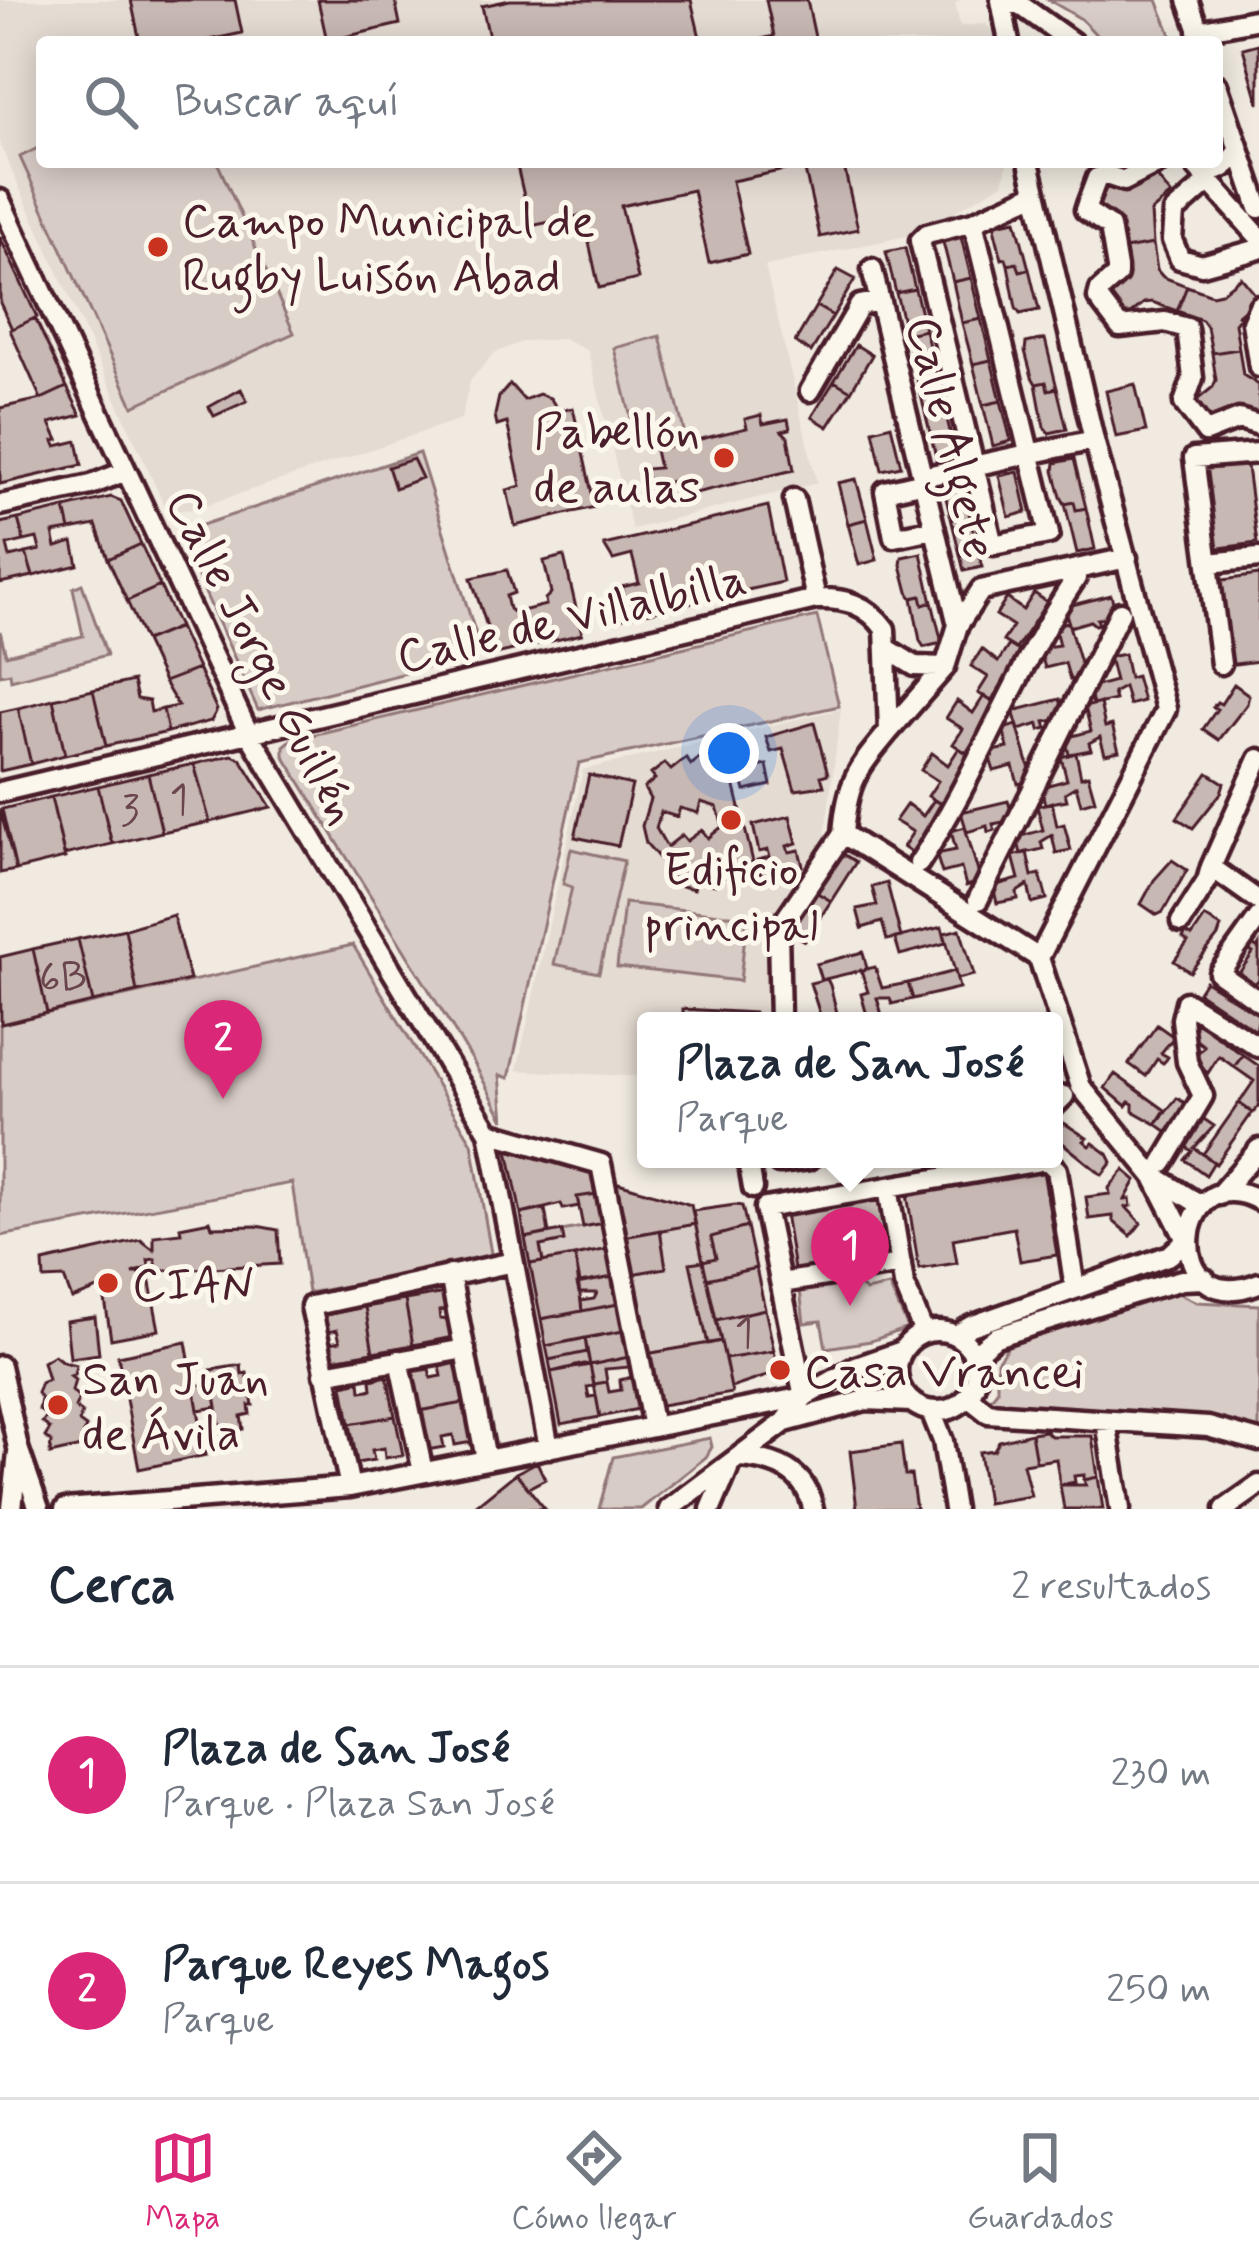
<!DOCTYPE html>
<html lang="es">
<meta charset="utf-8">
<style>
:root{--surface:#fff;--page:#f6f6f7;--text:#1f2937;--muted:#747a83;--line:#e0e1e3;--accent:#db2777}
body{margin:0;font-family:Mynerve,sans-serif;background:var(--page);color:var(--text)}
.you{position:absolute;left:729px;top:753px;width:42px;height:42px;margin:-30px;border:9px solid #fff;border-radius:50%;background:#1a73e8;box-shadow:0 0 0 18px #1a73e833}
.badge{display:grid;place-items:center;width:78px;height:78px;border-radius:50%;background:var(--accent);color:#fff;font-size:39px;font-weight:700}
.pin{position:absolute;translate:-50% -99px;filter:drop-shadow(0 3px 6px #0008)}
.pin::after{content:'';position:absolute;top:63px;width:42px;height:36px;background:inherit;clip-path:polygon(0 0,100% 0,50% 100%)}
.popup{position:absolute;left:637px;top:1012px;width:426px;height:156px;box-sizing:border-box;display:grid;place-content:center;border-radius:12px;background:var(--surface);filter:drop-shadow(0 3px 9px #0005);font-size:39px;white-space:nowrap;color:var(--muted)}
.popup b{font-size:45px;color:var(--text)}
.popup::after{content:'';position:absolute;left:50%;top:100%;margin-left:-24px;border:24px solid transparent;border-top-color:var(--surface)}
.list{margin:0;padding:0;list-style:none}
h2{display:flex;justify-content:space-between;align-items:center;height:156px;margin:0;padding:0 48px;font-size:51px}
h2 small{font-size:39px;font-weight:400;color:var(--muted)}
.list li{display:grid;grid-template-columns:78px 1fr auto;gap:36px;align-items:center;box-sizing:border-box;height:216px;padding:0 48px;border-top:3px solid var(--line)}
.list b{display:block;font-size:45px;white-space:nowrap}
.list p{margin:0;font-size:39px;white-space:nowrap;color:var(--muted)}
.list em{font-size:39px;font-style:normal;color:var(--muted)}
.icon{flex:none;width:66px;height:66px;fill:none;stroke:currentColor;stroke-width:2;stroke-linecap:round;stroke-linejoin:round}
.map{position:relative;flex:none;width:1259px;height:1509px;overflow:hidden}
.search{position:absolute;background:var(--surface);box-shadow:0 6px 30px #0003;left:36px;right:36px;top:36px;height:132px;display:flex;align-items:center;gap:30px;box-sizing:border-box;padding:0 42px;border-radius:12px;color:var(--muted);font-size:45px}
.sheet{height:588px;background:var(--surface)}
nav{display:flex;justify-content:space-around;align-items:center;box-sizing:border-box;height:168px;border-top:3px solid var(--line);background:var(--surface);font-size:33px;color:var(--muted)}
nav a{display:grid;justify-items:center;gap:6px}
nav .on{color:var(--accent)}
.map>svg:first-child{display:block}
.built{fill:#e4dbd2}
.green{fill:#d8ccc6;stroke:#917678;stroke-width:3}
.building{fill:#c8b8b3;stroke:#4a1f2b;stroke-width:3;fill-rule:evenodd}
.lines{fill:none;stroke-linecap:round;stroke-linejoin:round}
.street-casing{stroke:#4a1f2b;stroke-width:27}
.street{stroke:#fbf7ec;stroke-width:18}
.poi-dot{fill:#c8321e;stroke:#fbf7ec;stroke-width:4.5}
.labels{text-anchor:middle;stroke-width:10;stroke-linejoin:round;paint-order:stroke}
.number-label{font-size:42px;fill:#6a454d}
.poi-label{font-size:48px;fill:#4a1f2b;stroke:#fbf7ec;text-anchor:start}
.street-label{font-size:48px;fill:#4a1f2b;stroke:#fbf7ec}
</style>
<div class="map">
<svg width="1259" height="1509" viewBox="0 0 1259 1509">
<rect width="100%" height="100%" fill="#f0eae0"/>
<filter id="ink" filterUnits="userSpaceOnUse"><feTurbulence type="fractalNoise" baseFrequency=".00833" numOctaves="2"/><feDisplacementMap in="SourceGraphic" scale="24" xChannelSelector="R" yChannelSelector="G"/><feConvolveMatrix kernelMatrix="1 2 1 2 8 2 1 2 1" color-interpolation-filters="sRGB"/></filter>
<g filter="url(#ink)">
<path class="built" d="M0 0H961L955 3 960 26 986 24 997 36V42H42V162H1008L1003 183 916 234 765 266 817 483 632 529 588 351 563 339 524 341 494 353 470 381 461 419 194 509 167 511 0 145Z
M841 709 824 843 770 925 764 1021H646V1077L517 1070 583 770Z"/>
<path class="green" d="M1049 0H1157L1174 42H1103L1081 19Z
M42 146V162H217L294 333 133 406 20 157Z
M660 336 684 431 637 443 614 348Z
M419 453 482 654 258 710 178 533Z
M82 584 107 655 11 680 10 673 0 675V631L6 655 83 636 73 588Z
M817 616 839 706 579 763 509 1078 500 1075 504 1120 473 1061 284 756V746L291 740Z
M571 849 624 861 599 973 554 964 572 887 563 884Z
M624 903 747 917 740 981 617 967Z
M353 945 472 1143 492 1259 308 1293 292 1183 0 1236V1024Z
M603 1223 608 1249 543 1262 540 1246 563 1241 562 1231Z
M695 1224 703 1261 691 1264 708 1344 646 1354 631 1274 666 1267 660 1230Z
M854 1282 866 1291 889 1286 908 1328 871 1341 826 1348 821 1321 804 1323 800 1290Z
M1173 1291 1197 1302 1259 1305V1431L988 1402 997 1391V1361L1008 1346Z
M710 1438 712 1447 706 1457 641 1509H599L613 1457Z"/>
<path class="building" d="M131 0H235L242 33 200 42H140Z
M318 0H395L400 24 327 41Z
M510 0H691L701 42H490L482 6Z
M766 0H807L816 42H749L774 36Z
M1258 44 1259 49V104L1243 48Z
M516 162H843L858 229 820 237 804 166 732 181 748 254 709 263 693 190 621 206 638 279 599 288 583 215 531 226Z
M1154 173 1171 195 1151 212 1153 244 1125 249 1117 218 1092 208 1101 182 1126 191Z
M1016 220 1029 269 1020 271 1017 263 1008 265 1006 258 1002 259 995 232 996 224Z
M0 237 37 317 12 329 0 303Z
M961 237 971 278 953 282 943 242Z
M1153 244 1157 270 1163 277 1187 286 1177 311 1152 302 1144 303 1123 320 1106 299 1126 282 1129 275 1125 249Z
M905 248 915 289 896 293 886 252Z
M1017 263 1020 271 1029 269 1039 310 1020 314 1016 308 1008 265Z
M838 270 855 279 833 316 816 306Z
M1241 277 1258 298 1238 315 1240 317 1235 323 1239 349 1212 353 1207 327 1202 320 1177 311 1187 286 1212 295 1221 293Z
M971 278 981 319 962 323 953 282Z
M915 289 925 330 906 334 896 293Z
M816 306 833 316 811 352 795 342Z
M35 318 67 387 41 399 10 330Z
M981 319 991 360 973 364 962 323Z
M925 330 935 370 916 375 906 334Z
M1045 339 1057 388 1048 390 1046 382 1036 384 1032 377 1025 351 1026 343Z
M856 345 872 355 851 391 834 381Z
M1239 349 1243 375 1259 385V415L1231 409 1210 426 1192 404 1213 387 1216 380 1212 353Z
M991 360 1001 401 983 405 973 364Z
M935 370 945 411 926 416 916 375Z
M834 381 851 391 828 427 812 417Z
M1046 382 1048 390 1057 388 1067 429 1049 433 1044 427 1036 384Z
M510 384 524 400 539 394 550 398 559 411 573 408 595 507 515 526 507 490 521 486 507 423 497 426 495 415 499 397Z
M1135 384 1146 431 1116 437 1106 391Z
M67 387 81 415 50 423 58 440 54 441 56 446 77 441 82 465 0 484V408L41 399Z
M241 389 247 401 214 416 209 407Z
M1001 401 1011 441 993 446 983 405Z
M945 411 955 452 936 457 926 416Z
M761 415 763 424 788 419 790 429 782 431 788 437 794 470 678 497 675 480 669 482 661 486 664 500 653 503 645 469 659 468 655 450 747 428 745 419Z
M891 425 901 466 882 470 873 430Z
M413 459 422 478 395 488 388 467Z
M1074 459 1086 508 1076 510 1074 502 1065 504 1061 497 1054 471 1055 463Z
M1246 459 1257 543 1212 549 1201 464Z
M1018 472 1027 512 1009 517 999 476Z
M856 479 867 519 848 524 838 483Z
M963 485 972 526 954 530 944 490Z
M111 497 121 501 141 544 108 559 96 525 70 530 65 508Z
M1074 502 1076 510 1086 508 1095 549 1077 553 1065 504Z
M768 506 783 582 623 618 617 594 623 593 622 587 639 583 632 555 613 560 604 545Z
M65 508 70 530 53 533 56 547 73 542 78 565 33 576 26 553 40 550 37 538 24 541 18 519Z
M18 519 24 541 7 545 10 557 26 553 33 576 0 583V523Z
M867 519 877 560 859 565 848 524Z
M972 526 982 567 964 571 954 530Z
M141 544 160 586 127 601 108 559Z
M921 553 932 602 923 605 921 596 912 598 908 592 901 565 902 557Z
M564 556 582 634 496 654 471 578 507 570 514 593 506 596 509 609 514 613 546 605 545 599 551 593 544 561Z
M1259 575V661L1227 665 1216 581Z
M160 586 179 627 145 641 127 601Z
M1034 593 1047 602 1016 649 1003 641 1013 626 996 615 1007 598 1023 610Z
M1111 595 1117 615 1097 619 1099 624 1095 625 1090 621 1070 627 1064 607Z
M921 596 923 605 932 602 942 643 924 647 920 641 912 598Z
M1068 622 1084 677 1070 680 1065 663 1045 668 1039 648 1059 645 1054 625Z
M179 627 198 669 164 682 145 641Z
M1009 645 1022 653 991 701 978 693 988 677 971 666 982 649 998 662Z
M1124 654 1129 678 1136 676 1143 701 1129 705 1124 687 1113 693 1115 700 1093 705 1089 688 1115 681 1109 657Z
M198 669 217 710 211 721 168 732 163 709 178 706 164 682Z
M133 681 137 699 149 701 151 712 163 709 168 732 106 746 93 690Z
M1234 684 1249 695 1247 704 1219 740 1203 729 1217 709 1213 707 1217 702 1221 704Z
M93 690 106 746 65 755 53 699Z
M984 696 997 705 966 753 953 744 963 729 946 718 957 701 973 713Z
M53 699 65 755 31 764 18 708Z
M1060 699 1066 718 1045 722 1047 728 1040 730 1039 724 1019 730 1013 711Z
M1100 703 1105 727 1112 725 1119 751 1105 754 1100 737 1089 743 1091 750 1069 754 1065 738 1091 731 1085 707Z
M18 708 31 764 0 771V712Z
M814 723 828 774 821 776 824 786 795 790 783 749 771 752 766 737Z
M1017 725 1033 780 1018 784 1013 766 994 771 988 752 1008 748 1003 729Z
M959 748 971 756 941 804 928 796 938 781 921 770 932 753 948 765Z
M706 753 718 767 729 762 753 862 746 864 743 879 717 876 715 885 696 881 694 889 676 885 678 879 664 876 665 865 646 843 642 826 650 799 644 788 655 779 651 774 665 763 671 770 686 758 691 765ZM701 802 717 807 723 826 708 838 702 830 687 841 682 835 667 847 656 828 661 812 677 817 680 808 698 813Z
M1076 753 1081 777 1088 775 1095 800 1081 804 1076 786 1065 793 1067 800 1045 804 1041 787 1067 780 1061 757Z
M232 755 241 759 271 807 210 822 194 764Z
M194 764 210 822 162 832 148 774Z
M767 765 771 785 745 791 740 771Z
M1208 773 1224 783 1221 793 1193 828 1177 818Z
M148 774 162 832 112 844 98 786Z
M589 775 632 785 618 846 575 837Z
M98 786 112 844 64 855 51 797Z
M51 797 65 858 16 870 2 809Z
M934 800 946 808 916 856 903 847 913 832 895 821 907 804 923 816Z
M1008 801 1014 820 993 824 995 830 988 832 987 826 967 832 961 812Z
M1052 802 1057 826 1064 824 1071 850 1056 853 1052 835 1041 842 1043 849 1021 854 1017 837 1043 830 1037 806Z
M0 809 16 870 0 873Z
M790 816 797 843 787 846 789 852 799 850 803 866 761 876 757 860 770 857 768 850 759 852 753 825Z
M965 827 981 882 966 886 961 868 942 873 936 854 956 850 951 831Z
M1027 852 1032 876 1040 874 1047 899 1032 903 1028 885 1017 892 1018 899 997 903 993 886 1019 879 1013 856Z
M842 853 856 862 831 901 816 892Z
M1172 860 1187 870 1163 912 1157 915 1141 904 1154 880Z
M887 883 901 937 887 940 882 922 862 928 857 909 877 905 872 887Z
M816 892 831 901 805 941 791 932Z
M173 915 190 980 137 992 125 929Z
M1205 917 1221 927 1218 936 1190 972 1174 961 1188 942 1183 938 1186 933 1192 936Z
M942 927 946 943 900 955 895 938Z
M125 929 137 992 93 1002 78 939Z
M960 929 974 975 957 979 944 933Z
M78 939 93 1002 47 1013 33 949Z
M1252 945 1257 948 1259 945V979L1255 984 1239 973 1253 953 1248 950Z
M33 949 47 1013 1 1024 0 957Z
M863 952 867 969 821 980 816 964Z
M875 967 882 988 908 983 913 999 892 1004 890 998H877L882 1015 868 1019 861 994 868 992 861 970Z
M955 971 959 988 913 999 908 983Z
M827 979 830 985 839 1021H822L810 983Z
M1205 981 1259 1015 1256 1031 1198 992Z
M683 1009 754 1013V1021H683Z
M1197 1022 1243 1055 1234 1067 1219 1056 1208 1073 1191 1061 1204 1046 1188 1034Z
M1157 1025 1174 1037 1161 1053 1168 1057 1166 1060 1163 1063 1157 1059 1146 1076 1129 1064Z
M1243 1055 1259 1066V1106L1253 1113 1239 1103 1254 1081 1234 1067Z
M1115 1074 1165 1110 1156 1124 1133 1111V1104L1129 1102 1126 1106 1105 1088Z
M1177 1098 1188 1105 1167 1132 1156 1124Z
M1239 1103 1252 1113 1216 1164 1203 1154Z
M1201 1117 1214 1126 1194 1148 1214 1162 1206 1175 1185 1160 1192 1151 1185 1146Z
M1064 1123 1087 1138 1084 1141 1090 1146 1093 1143 1108 1154 1112 1162 1102 1175 1054 1136Z
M508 1150 593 1174 597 1194 577 1197 579 1206 563 1209 561 1204 521 1214Z
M1124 1170 1136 1180 1125 1200 1130 1199 1131 1206 1126 1207 1141 1223 1131 1236 1113 1221V1216L1089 1219 1086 1197 1110 1194 1109 1188Z
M1043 1171 1057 1255 1020 1261 1014 1228 953 1239 957 1263 919 1269 907 1194Z
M615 1182 691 1205 695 1224 624 1237Z
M597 1194 603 1223 583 1227 577 1197Z
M878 1198 887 1255 794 1270 785 1213Z
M735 1205 742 1206 747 1227 711 1237 716 1258 703 1261 693 1211Z
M545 1209 549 1233 525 1238 521 1214Z
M210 1221 212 1227 257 1226 278 1230 280 1264 158 1271 155 1259 148 1260 149 1267 133 1273H148L159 1330 111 1339 103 1287 72 1299 64 1278 44 1279 43 1262 141 1240 154 1250V1236L181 1233 180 1227Z
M747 1227 756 1268 707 1279 703 1261 716 1258 711 1237Z
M660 1230 666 1268 631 1274 624 1237Z
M562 1231 564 1241 540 1246 543 1262 530 1264 525 1238Z
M608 1249 613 1277 580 1283 575 1256Z
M575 1256 582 1311 541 1319 530 1264Z
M703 1261 721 1341 708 1344 690 1263Z
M756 1268 765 1309 716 1320 707 1279Z
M613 1277 618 1304 582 1311 581 1301 594 1299 597 1293H579L577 1284Z
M445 1293 448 1309 439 1311 440 1319 450 1320 453 1337 413 1345 405 1300Z
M405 1300 413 1345 373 1352 365 1307Z
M618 1304 623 1331 546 1346 541 1319Z
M365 1307 373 1352 333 1359 330 1343 340 1341 337 1330 328 1332 325 1315Z
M765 1309 774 1351 725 1359 716 1320Z
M95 1317 99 1354 70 1358 66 1321Z
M623 1331 629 1357 590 1365 585 1338Z
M585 1338 587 1352 549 1360 546 1346Z
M721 1341 732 1393 655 1406 646 1354Z
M186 1342 206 1455 139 1469 118 1356Z
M774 1351 779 1372 731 1388 725 1359Z
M587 1352 590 1365 551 1372 549 1360Z
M54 1355 63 1362 76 1365 74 1375 70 1376 75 1380 72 1391 79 1398 75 1408 82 1413 79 1422 86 1427 82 1437 90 1445 50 1454 51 1442 45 1437 50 1429 42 1422 48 1416 39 1410 41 1399 37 1393 41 1383 48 1380 43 1362Z
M629 1357 630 1367 605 1369 607 1382 594 1384 590 1365Z
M457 1363 464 1403 419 1411 412 1372 429 1369 431 1378 442 1376 440 1367Z
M584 1364 590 1365 594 1386 587 1387 589 1397 596 1396 600 1417 561 1424 551 1372Z
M241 1365 242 1374 247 1373 253 1405H249L250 1414 241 1416 243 1429 221 1433 211 1370Z
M387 1376 395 1416 350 1424 343 1385 360 1381 361 1391 369 1390 372 1389 371 1380Z
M632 1377 638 1409 600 1417 594 1384 607 1382 609 1392 621 1390 620 1380Z
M213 1382 217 1407 198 1410 194 1386Z
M464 1403 472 1442 455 1445 453 1435 442 1437 444 1447 427 1450 419 1411Z
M395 1416 403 1455 385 1458 384 1448 372 1450 374 1460 357 1463 350 1424Z
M1045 1431 1051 1436H1092L1098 1477 1084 1480V1475L1074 1476 1075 1482 1060 1485 1056 1459 1036 1462 1031 1433Z
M1031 1433 1036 1462 1023 1464 1031 1496 987 1503 979 1452 994 1450 999 1441Z
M901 1444 905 1475H911L916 1509H857L850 1451Z
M537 1462 545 1479 528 1488 516 1473Z
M516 1473 545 1509H478L475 1506Z
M1098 1477 1103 1509H1064L1060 1485H1086L1084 1480Z"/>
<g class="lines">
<g class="street-casing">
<path id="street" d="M1001 0 1009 42
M1188 0 1201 37
M1002 2 1019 4 1072 42
M1198 31 1259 19
M1217 85 1259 208
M1029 162 1094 440 1166 709 1039 958
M1161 162 1124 181 1106 175 1097 178 1085 210 1110 227 1117 268V275L1100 290 1098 298 1120 327 1165 322 1187 328 1193 378 1184 403 1206 432 1239 419 1259 425
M1192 162 1259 237
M1201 172C1219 174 1232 164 1238 149
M1209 181 1174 212 1172 240 1180 259 1202 265 1259 249
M0 200 248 732 489 1132 549 1448
M973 222 1049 534 993 545 920 241 927 234 973 222 1034 194
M872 269 958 625
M1259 306 1252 322 1259 367
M810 391 860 305 880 301
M794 499 816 599
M0 505 91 485 126 471
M935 529 894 537 885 491 924 482 931 475 1094 440
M1209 563 1259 558
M886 648 915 666 945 667 958 625 981 590 1127 558
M1221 664 1194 458 1259 453
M889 731 945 667
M1259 759 1211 867 1259 901
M0 792 816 599C845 598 867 604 885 629L889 731C856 771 847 782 843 834
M843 834 1039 958 1081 1087 1153 1175 1202 1206
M919 863C979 772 1015 668 1076 578
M978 900 1120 612
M1259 917 1219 973 1259 1001
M1181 922 1207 881 1211 867
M780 1021 778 930 843 834
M1054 1106 1064 1096
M489 1132 601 1164 653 1427
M748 1159 753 1188
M778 1159 779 1163 809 1159
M1163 1163 1203 1096 1187 1062 1182 1019 1186 1002 1259 1047
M1155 1179 1186 1240
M888 1187 904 1284 924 1333
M1219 1195 1259 1149
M1259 1200C1173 1154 1159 1323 1259 1283
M450 1275 486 1459
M781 1283 901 1264
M897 1371a40 40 0 1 1 80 0a40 40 0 1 1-80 0Z
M956 1335 971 1326 1170 1255 1186 1240
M974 1354 996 1337 1142 1291 1182 1280 1205 1279
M399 1360 423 1472
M0 1366 18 1448 39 1509
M324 1374 465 1349
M969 1398 988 1413 1208 1427 1259 1441
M931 1411 943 1441 954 1509
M1106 1421 1120 1509
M785 1422 866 1400 911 1402
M741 1457C776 1460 806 1471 813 1509
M350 1487 311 1306 513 1262
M12 1508 18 1453
M65 1509 350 1487 804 1397 765 1208 1047 1160 1057 1170 1075 1289
M669 1509 785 1422 804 1397 856 1367 902 1351
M711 1509 728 1469
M1225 1509 1259 1485"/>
</g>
<use href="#street" class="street"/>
</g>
</g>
<g class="poi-dot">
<circle cx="158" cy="247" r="12"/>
<circle cx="724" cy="458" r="12"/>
<circle cx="731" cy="820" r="12"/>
<circle cx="108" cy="1283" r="12"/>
<circle cx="780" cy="1370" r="12"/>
<circle cx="58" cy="1405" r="12"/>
</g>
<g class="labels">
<g class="number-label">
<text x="179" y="813">1</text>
<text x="130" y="824">3</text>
<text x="63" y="991">6B</text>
<text x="744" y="1346">1</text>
</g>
<g class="poi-label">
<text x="182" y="236">Campo Municipal de<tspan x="182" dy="55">Rugby Luisón Abad</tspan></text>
<text x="700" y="447" text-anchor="end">Pabellón<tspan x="700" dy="55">de aulas</tspan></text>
<text x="731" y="885" text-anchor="middle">Edificio<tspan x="731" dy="55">principal</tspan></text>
<text x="132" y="1300">CIAN</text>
<text x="804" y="1387">Casa Vrancei</text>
<text x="82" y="1394">San Juan<tspan x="82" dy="55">de Ávila</tspan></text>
</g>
<g class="street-label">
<text transform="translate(953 437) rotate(76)" y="17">Calle Algete</text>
<text transform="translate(571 616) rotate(-13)" y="17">Calle de Villalbilla</text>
<text transform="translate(264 656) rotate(63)" y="17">Calle Jorge Guillén</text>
</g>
</g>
</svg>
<div class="you"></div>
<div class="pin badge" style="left:850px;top:1306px">1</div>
<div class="popup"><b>Plaza de San José</b>Parque</div>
<div class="pin badge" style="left:223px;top:1099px">2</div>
<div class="search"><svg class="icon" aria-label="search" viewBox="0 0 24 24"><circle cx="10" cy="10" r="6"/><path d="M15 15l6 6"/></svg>Buscar aquí</div>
</div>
<section class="sheet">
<h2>Cerca<small>2 resultados</small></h2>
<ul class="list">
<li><span class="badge">1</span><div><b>Plaza de San José</b><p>Parque · Plaza San José</p></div><em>230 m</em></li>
<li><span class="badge">2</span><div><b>Parque Reyes Magos</b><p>Parque</p></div><em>250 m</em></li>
</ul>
</section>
<nav>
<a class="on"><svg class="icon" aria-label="map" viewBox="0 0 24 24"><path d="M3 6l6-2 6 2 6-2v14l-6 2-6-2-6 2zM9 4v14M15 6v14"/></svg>Mapa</a>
<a><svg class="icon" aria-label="directions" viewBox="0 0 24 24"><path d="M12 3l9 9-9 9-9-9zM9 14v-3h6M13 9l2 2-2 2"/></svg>Cómo llegar</a>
<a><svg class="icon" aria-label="saved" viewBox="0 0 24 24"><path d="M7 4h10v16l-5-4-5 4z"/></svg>Guardados</a>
</nav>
